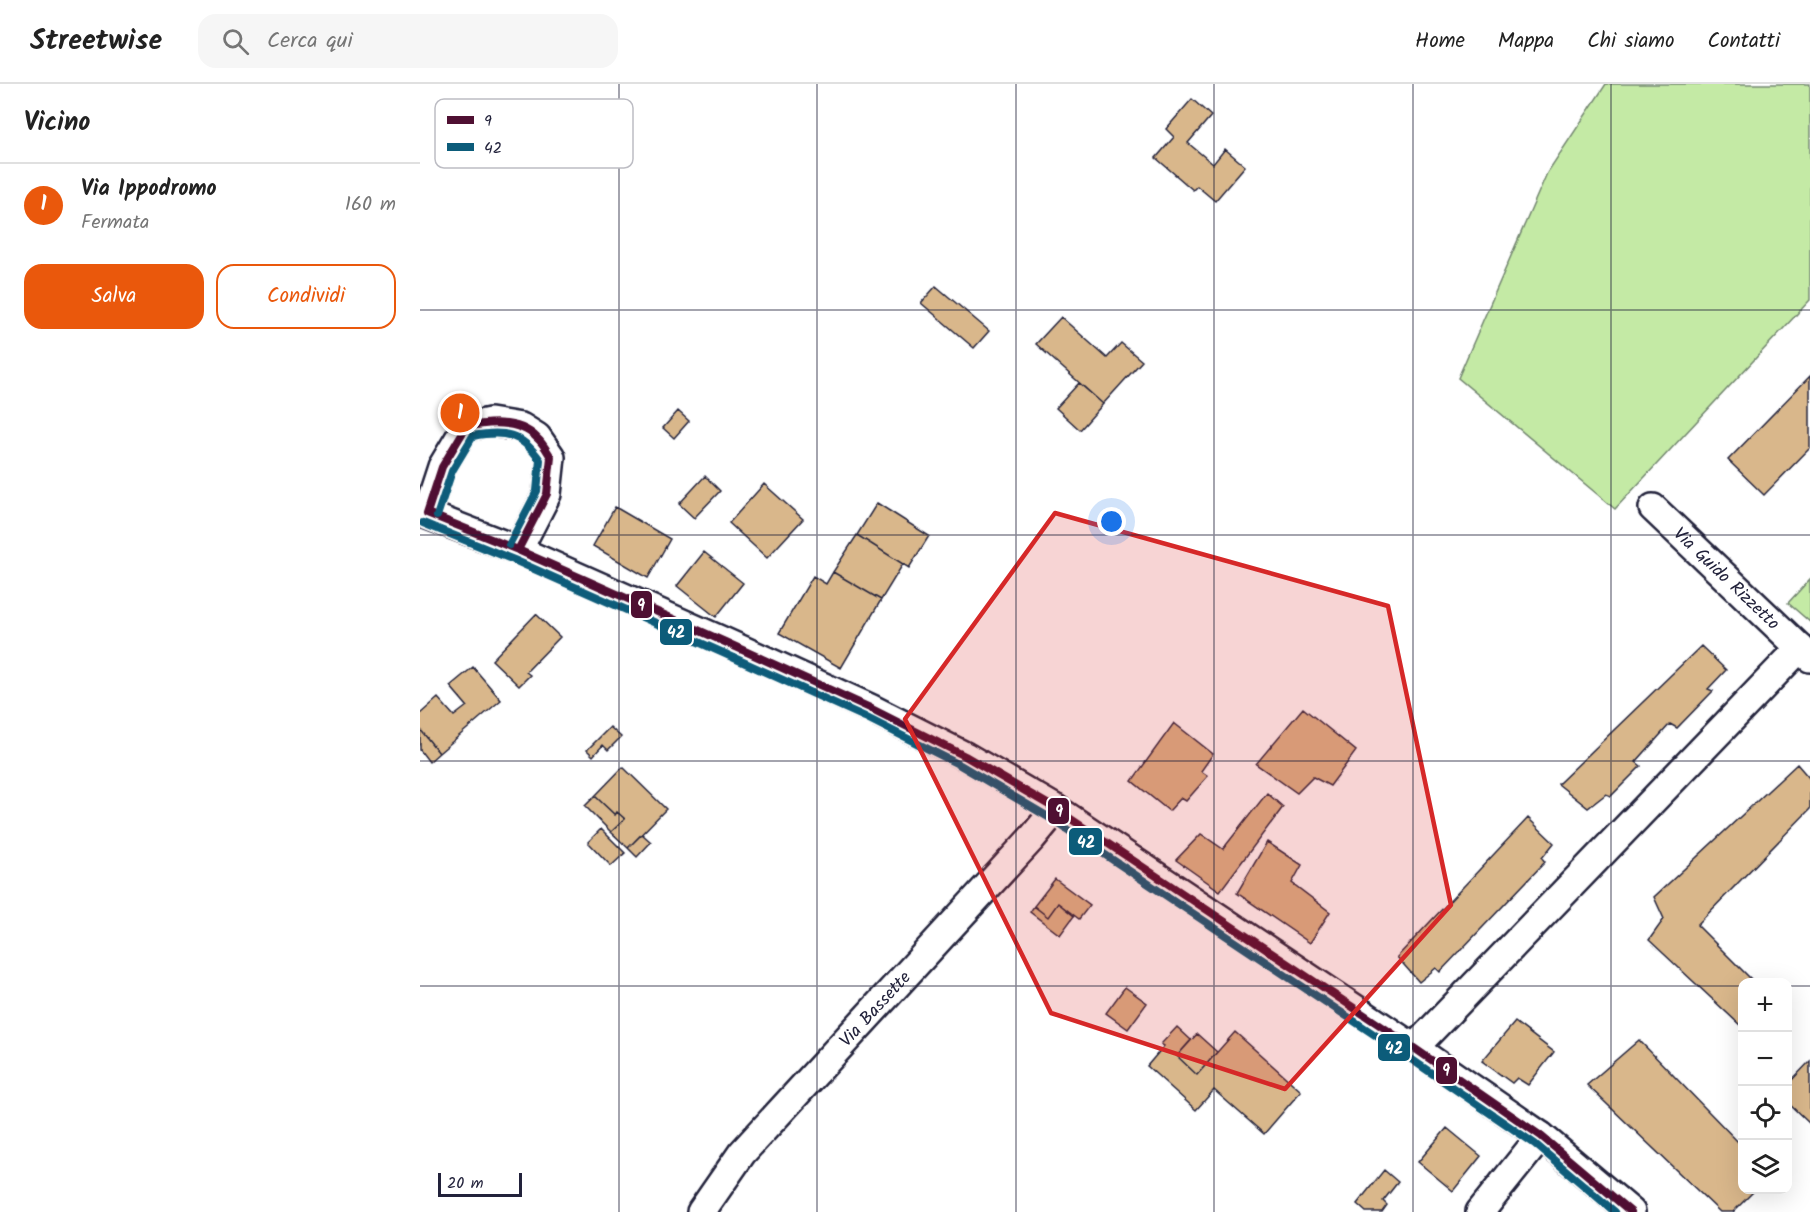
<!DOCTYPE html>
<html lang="it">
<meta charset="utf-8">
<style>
:root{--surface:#fff;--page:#f6f6f6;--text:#222;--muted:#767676;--line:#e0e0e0;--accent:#ea580c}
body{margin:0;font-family:Kalam,sans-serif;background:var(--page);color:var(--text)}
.controls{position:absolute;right:18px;bottom:18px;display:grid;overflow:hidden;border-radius:12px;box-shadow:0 6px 24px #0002}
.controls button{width:54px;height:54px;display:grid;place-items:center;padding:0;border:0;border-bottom:2px solid var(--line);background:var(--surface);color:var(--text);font:30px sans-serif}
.scale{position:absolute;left:18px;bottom:15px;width:84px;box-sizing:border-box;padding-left:6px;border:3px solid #22223b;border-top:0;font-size:16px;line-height:21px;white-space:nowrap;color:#22223b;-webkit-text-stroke:4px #fff;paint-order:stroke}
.you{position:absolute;left:692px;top:438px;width:21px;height:21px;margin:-15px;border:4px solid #fff;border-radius:50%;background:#1a73e8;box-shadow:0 0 0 9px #1a73e833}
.badge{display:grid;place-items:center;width:39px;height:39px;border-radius:50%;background:var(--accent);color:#fff;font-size:20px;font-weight:700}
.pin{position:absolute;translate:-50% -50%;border:3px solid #fff;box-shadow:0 2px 6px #0006}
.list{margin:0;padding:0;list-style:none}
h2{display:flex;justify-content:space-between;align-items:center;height:78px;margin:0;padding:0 24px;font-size:26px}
h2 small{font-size:20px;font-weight:400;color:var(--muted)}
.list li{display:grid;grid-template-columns:39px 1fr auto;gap:18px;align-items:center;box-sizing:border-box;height:84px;padding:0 24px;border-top:2px solid var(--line)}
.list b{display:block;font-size:22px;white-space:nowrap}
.list p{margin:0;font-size:20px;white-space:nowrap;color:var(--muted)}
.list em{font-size:20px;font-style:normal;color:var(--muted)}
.actions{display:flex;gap:12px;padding:18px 24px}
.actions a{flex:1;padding:14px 0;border:2px solid var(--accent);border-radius:18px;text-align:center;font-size:21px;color:var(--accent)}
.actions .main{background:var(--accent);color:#fff}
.icon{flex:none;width:33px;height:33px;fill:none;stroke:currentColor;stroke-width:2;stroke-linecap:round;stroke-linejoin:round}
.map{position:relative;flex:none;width:1390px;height:1128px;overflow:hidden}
header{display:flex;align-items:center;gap:36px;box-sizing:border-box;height:84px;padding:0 30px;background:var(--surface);border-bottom:2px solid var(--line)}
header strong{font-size:28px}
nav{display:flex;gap:33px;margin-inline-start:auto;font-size:21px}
.search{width:420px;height:54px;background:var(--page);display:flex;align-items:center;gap:15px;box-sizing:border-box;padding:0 21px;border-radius:18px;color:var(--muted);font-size:22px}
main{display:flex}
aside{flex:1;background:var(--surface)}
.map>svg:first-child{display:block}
.green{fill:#c4eaa5;stroke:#738670;stroke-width:1.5}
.building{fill:#d9b78b;stroke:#22223b;stroke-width:1.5}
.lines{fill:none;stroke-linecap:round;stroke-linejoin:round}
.street-casing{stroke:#22223b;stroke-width:32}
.street{stroke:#fff;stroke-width:27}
.bus-1-casing{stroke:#fff;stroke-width:12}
.bus-2-casing{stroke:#fff;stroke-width:12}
.bus-1{stroke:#4f1032;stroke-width:8}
.bus-2{stroke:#0c5c7a;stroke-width:8}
.marked{fill:#d62828;fill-opacity:0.2;stroke:#d62828;stroke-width:4.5;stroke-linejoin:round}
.grid{fill:none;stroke:#22223b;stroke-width:1.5;stroke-opacity:0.55}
.labels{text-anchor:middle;stroke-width:6;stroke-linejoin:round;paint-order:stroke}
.street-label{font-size:18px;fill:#22223b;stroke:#fff}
.key{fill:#fff;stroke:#bdbdc4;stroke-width:1.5}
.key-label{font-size:16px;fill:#22223b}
.line-badge{stroke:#fff;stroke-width:2}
.badge-label{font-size:16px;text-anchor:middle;font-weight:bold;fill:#fff}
</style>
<header>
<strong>Streetwise</strong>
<div class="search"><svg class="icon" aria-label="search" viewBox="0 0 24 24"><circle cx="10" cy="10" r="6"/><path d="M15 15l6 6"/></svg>Cerca qui</div>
<nav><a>Home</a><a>Mappa</a><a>Chi siamo</a><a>Contatti</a></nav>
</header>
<main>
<aside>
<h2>Vicino<small></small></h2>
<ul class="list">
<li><span class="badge">1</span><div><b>Via Ippodromo</b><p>Fermata</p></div><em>160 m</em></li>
</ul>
<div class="actions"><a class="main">Salva</a><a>Condividi</a></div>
</aside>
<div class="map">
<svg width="1390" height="1128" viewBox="0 0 1390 1128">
<rect width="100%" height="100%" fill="#fff"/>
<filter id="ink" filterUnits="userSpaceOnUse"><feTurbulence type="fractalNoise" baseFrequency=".0167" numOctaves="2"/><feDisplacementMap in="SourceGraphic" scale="12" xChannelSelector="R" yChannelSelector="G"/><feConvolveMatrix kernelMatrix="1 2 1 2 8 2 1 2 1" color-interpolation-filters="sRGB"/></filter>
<g filter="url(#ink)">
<path class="green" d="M1186 0H1390V216L1195 425 1038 294 1127 89Z
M1390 495V538L1368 519Z"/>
<path class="building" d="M772 15 791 32 768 59 793 80 805 65 825 82 795 117 777 102 773 106 736 74 754 53 746 45Z
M516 202 569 247 554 264 501 219Z
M641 233 687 274 701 259 722 277 683 320 616 260Z
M1390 292V364L1344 411 1308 376Z
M659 299 683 320 660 346 636 324Z
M258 327 269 337 254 354 243 344Z
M285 392 300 407 274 434 259 420Z
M344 400 383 435 347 474 309 439Z
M457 419 509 452 489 484 437 451Z
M195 423 250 455 228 494 173 462Z
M437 451 483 480 461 516 413 488Z
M284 468 323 499 296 533 257 502Z
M413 488 461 516 421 584 359 549 393 492 406 500Z
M116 530 140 553 106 588 110 591 99 602 72 576Z
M1281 562 1306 586 1288 605 1293 607 1257 644 1250 640 1216 678 1221 682 1191 712 1186 710 1168 724 1138 700Z
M53 583 81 616 19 669 0 645V630L18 614 34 632 47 622 30 602Z
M883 624 936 667 910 702 893 693 877 709 836 680Z
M754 639 793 670 781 687 788 692 766 717 761 714 749 727 712 697Z
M190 643 201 653 188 666 183 661 173 672 167 666Z
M0 645 19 669 9 678 0 666Z
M1377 680 1390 695V725L1277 841 1334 898H1322L1321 942 1229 856 1244 835 1234 813Z
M203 683 246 725 208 764 191 748 205 735 197 728 195 731 175 712Z
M847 709 863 723 800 807 756 776 781 750 803 765Z
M175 712 195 731 197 728 205 735 191 748 165 722Z
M1108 734 1134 759 1122 774 1125 778 1020 888 1016 884 999 898 977 873Z
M181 745 205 769 191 782 168 758Z
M222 750 231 758 217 773 208 764Z
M847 758 882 781 872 799 910 828 890 859 817 809Z
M635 795 670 821 659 835 638 819 628 833 614 822Z
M638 819 654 832 640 851 610 828 614 822 628 833Z
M705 903 727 919 708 945 686 929Z
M1095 938 1134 968 1108 1001 1097 994 1092 999 1062 977Z
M757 943 771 956 757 972 777 991 815 948 881 1007 844 1050 794 1006 776 1026 727 982 744 962 741 960Z
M777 950 797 968 777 991 757 972Z
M1219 956 1322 1062V1106H1335L1313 1128H1300L1167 1001Z
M1390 977V1040L1368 1019V1000Z
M1027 1044 1061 1072 1033 1107 998 1078Z
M964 1086 978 1098 963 1117 967 1121 962 1128H946L937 1120Z"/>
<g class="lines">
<g class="street-casing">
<g id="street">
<path id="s1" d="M1233 424 1380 564"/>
<path d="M0 428 98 466 305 558 450 624 545 672 636 725 994 964 1121 1052 1211 1128"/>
<path d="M7 429 22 383 46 343 70 338 101 343 117 353 131 373 127 410 98 466"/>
<path d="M994 964 1380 564 1390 574"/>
<path id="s2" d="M281 1128 322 1069 612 754 636 725"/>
<path d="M1060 1128 1121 1052"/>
</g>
</g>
<use href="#street" class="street"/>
<g class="bus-1-casing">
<path id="bus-1" d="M7 429 98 466 305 558 450 624 545 672 636 725 994 964 1121 1052 1211 1128
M7 429 22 383 46 343C69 338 99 335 117 354 123 359 127 367 131 373L127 410 98 466"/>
</g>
<g class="bus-2-casing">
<path id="bus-2" d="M17 432 32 387 53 352C84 346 101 349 120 376L117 407 89 461
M3 439 94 476 301 568 445 633 540 681 630 734 988 973 1115 1060 1195 1128"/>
</g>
<use href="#bus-1" class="bus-1"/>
<use href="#bus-2" class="bus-2"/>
</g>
</g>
<path class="marked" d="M635 429 968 522 1031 821 865 1005 631 929 485 635Z"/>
<path class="grid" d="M199 0V1128M397 0V1128M596 0V1128M794 0V1128M993 0V1128M1191 0V1128M0 226H1390M0 451H1390M0 677H1390M0 902H1322M1368 902H1390"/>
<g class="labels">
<g class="street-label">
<text dy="6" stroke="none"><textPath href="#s1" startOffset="102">Via Guido Rizzetto</textPath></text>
<text dy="6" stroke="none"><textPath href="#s2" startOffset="268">Via Bassette</textPath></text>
</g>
</g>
<rect x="15" y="15" width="198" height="69" rx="9" class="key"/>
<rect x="27" y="32" width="27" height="8" fill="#4f1032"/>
<rect x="27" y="59" width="27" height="8" fill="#0c5c7a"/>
<g class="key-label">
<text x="64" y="42">9</text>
<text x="64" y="69">42</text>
</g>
<g class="line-badge">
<rect x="210" y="506" width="23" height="29" rx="6" fill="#4f1032"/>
<rect x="239" y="534" width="34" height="28" rx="6" fill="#0c5c7a"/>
<rect x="627" y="713" width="23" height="28" rx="6" fill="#4f1032"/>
<rect x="648" y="743" width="35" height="29" rx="6" fill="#0c5c7a"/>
<rect x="957" y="949" width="34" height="29" rx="6" fill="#0c5c7a"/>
<rect x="1015" y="972" width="23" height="29" rx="6" fill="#4f1032"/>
</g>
<g class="badge-label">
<text x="221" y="527">9</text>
<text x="256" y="554">42</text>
<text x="639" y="733">9</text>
<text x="666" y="764">42</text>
<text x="974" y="970">42</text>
<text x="1026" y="992">9</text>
</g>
</svg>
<div class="controls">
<button>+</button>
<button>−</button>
<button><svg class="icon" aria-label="locate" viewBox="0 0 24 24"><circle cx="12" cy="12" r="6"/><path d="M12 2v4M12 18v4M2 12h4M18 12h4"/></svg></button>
<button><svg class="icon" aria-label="layers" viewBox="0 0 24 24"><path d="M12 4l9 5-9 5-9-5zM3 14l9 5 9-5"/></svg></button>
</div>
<div class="scale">20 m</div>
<div class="you"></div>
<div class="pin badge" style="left:40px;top:329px">1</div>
</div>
</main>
